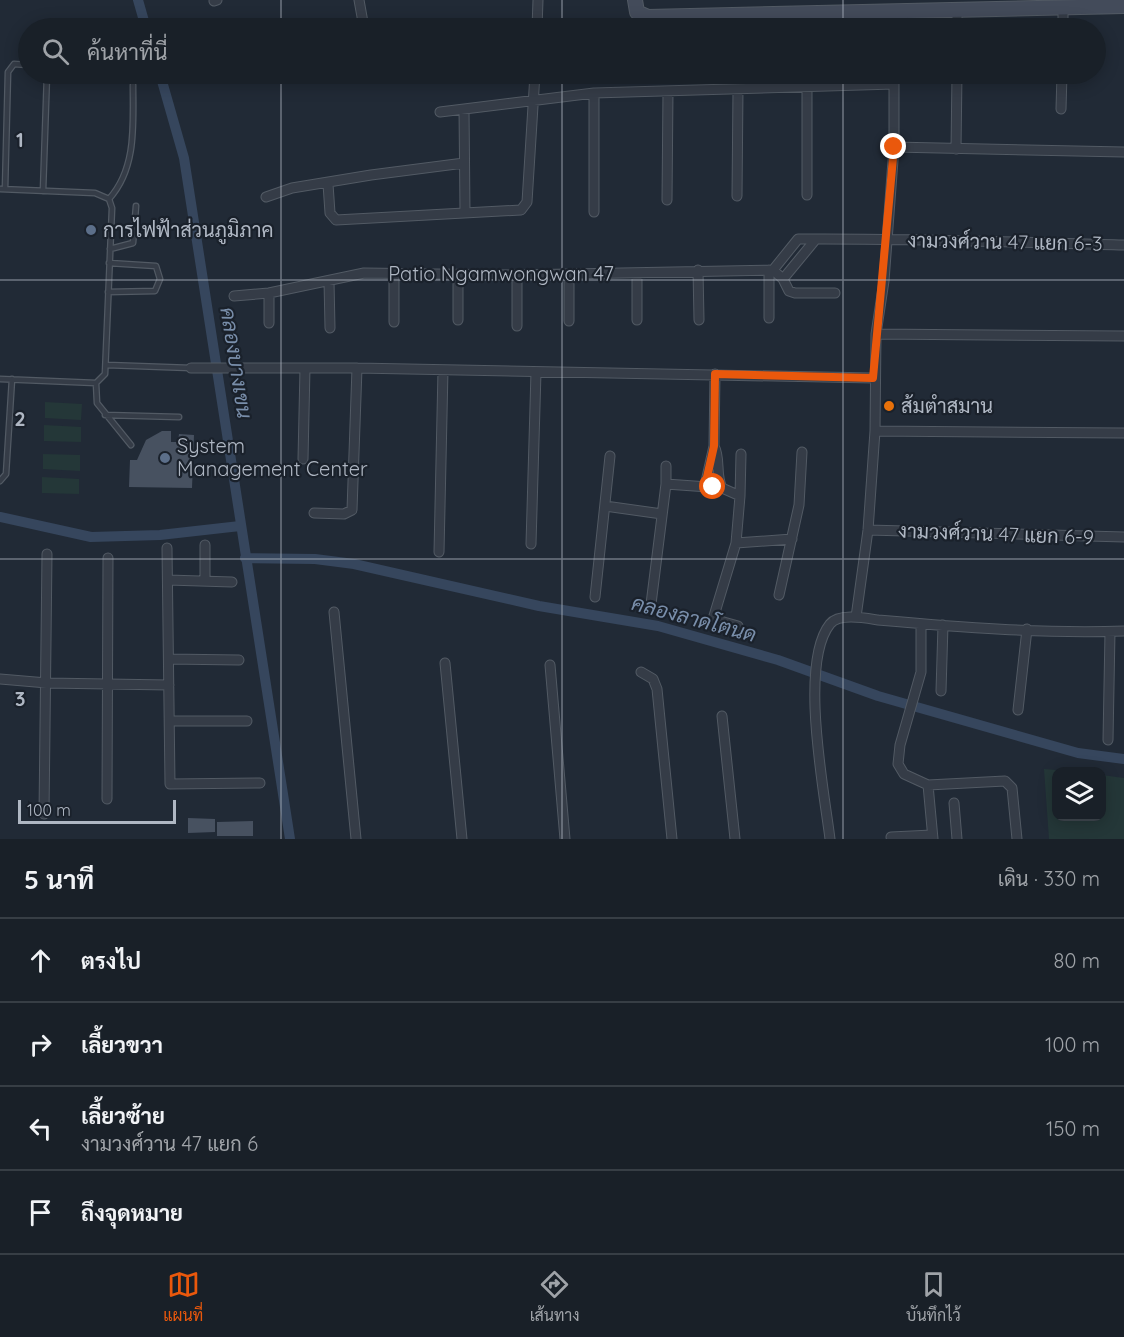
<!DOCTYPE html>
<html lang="th">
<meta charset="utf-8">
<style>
:root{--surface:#192028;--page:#222830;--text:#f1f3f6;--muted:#9fa3a8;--line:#373e45;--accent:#ea580c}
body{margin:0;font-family:Quicksand,Sarabun,sans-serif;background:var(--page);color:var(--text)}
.controls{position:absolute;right:18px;bottom:18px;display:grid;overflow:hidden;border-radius:12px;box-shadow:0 3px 15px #0003}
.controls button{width:54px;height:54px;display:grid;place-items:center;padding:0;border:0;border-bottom:2px solid var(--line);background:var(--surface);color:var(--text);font:30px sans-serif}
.scale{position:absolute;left:18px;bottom:15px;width:158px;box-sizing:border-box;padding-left:6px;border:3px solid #afb7c3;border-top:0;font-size:16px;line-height:21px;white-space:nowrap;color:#afb7c3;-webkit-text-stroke:4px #1a212b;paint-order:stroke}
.stop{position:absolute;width:18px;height:18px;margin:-14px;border:4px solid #ea580c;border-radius:50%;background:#fff}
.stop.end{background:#ea580c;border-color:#fff;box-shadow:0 2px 6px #0008}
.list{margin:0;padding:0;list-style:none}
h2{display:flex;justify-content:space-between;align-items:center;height:78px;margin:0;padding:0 24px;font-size:26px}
h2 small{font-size:20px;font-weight:400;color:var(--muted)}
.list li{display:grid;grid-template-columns:39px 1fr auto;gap:18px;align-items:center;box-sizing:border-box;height:84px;padding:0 24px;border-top:2px solid var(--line)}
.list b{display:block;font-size:22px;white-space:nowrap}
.list p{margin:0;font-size:20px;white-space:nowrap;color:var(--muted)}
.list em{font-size:20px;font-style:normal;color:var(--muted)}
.icon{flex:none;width:33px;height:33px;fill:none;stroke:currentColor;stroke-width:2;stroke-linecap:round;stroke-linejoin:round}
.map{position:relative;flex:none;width:1124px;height:839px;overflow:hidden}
.search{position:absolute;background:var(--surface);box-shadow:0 3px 15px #0003;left:18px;right:18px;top:18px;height:66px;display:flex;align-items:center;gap:15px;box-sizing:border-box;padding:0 21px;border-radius:33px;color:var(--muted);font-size:22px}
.sheet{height:414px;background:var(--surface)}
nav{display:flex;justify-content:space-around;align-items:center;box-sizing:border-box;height:84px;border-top:2px solid var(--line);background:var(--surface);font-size:16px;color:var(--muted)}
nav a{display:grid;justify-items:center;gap:3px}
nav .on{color:var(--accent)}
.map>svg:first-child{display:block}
.green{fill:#243738}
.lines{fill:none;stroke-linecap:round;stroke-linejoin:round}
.canal{stroke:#36465d;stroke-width:10}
.building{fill:#475160}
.lane-casing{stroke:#525a64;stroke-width:7}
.street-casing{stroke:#525a64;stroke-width:11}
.secondary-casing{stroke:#525a64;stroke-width:16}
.lane{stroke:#353c47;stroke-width:4.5}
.street{stroke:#353c47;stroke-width:9}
.secondary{stroke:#434b5a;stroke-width:14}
.route{stroke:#ea580c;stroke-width:8}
.grid{fill:none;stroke:#afb7c3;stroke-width:1.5;stroke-opacity:0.55}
.service-dot{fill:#5c6f8a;stroke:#1a212b;stroke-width:2}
.food-dot{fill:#e8710a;stroke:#1a212b;stroke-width:2}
.labels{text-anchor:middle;stroke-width:4.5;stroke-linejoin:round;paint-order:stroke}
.poi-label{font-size:20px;fill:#afb7c3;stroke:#1a212b;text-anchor:start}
.street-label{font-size:20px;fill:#afb7c3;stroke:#1a212b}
.water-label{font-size:21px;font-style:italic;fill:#798eaa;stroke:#1a212b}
.grid-label{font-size:20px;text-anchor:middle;font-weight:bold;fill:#afb7c3;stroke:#1a212b;stroke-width:4.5;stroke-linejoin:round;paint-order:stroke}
</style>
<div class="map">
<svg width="1124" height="839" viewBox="0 0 1124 839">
<rect width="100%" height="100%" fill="#212a36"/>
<path class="green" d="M45 402 82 404 81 420 45 418Z
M44 425 81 427V442L44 441Z
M43 454 80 455V471L43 469Z
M42 477 79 479V494L42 493Z
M1044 769 1069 771 1056 772V816H1102V775L1124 778V839H1049Z"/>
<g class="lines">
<path class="canal" d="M138 0 146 28
M160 74 184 158 290 839
M0 517 91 537 160 535 240 526
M245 558 315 559 354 564 539 606 658 626 778 660 878 696 1078 753 1124 759"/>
</g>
<path class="building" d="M162 431H171V442H178L179 434 194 435 192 488 129 487 130 460H137L146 440Z
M188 818 215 819V832L188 833Z
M253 821V836H217V822Z"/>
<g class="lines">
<g class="lane-casing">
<path id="lane" d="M0 189 95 193 109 199 112 208 105 374 96 383 0 379
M5 189 8 72 14 64 28 65
M43 191 47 74
M109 199C137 168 133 124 133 85
M110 249 133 243 136 206
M108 292 155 291 160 279 156 266 109 263
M107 365 191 368
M96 383 97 403 131 445
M105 415 179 417
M0 481 6 474 12 379"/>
</g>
<g class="street-casing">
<path id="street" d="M359 0 364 28
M214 1 217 0
M892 10 893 28
M537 28 538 0
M957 28V9
M1063 28V7
M464 109 465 212
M1061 109 1062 74
M440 112 594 93 894 84
M894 147 1124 152
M956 149 957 74
M328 184 330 213 336 220 521 210 527 202 535 74
M807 195V87
M737 196 738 89
M266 197 292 188 371 175 464 163
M667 200 668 91
M594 212V93
M816 239 783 279 773 270 798 239C907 238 1015 242 1124 245
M698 270 699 320
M394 274V322
M569 274V321
M783 279 789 291 795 293H835
M329 281 330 328
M269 293V323
M234 296 269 293 364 273 517 275 773 270
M769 318V270
M458 320V275
M637 320V274
M517 326V275
M876 334 1124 336
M191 368H357L873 378
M875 431 1124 433
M714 446C721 459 715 474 722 488
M303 459 305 368
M666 484V466
M705 486 714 446 715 374
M740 496 741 454
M605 506 662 514
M314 513 344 514 352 510 357 368
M868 530 1124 537
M736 543 792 539
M531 544 536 372
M205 545V581
M167 548 170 784 260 783
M439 552 443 370
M168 580 232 582
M779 595 799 505 802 452
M595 597 610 456
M651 604 666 484 722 488 740 496 736 543 713 619 738 626
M334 612 356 839
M856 617 868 530 875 431 876 334 884 281 894 147V74
M921 624V672L900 745 898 764 904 774 928 785 933 839
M169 659 239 660
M445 663 462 839
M550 665 565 839
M641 672 653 679 657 689 672 839
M0 679 47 683 169 685
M941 691 943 625
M1018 710 1027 629
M722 716 735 839
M170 721H247
M1108 740 1110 632
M928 785 1005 781 1012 788 1017 839
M107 799 108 558
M954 803 957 839
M44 814 47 554
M891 837 932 835
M830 839C824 790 799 663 830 624 839 613 865 618 878 620 957 627 1045 634 1124 631"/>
</g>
<g class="secondary-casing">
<path id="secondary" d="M635 0 637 12 648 17 1124 6"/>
</g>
<use href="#lane" class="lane"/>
<use href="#street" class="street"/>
<use href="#secondary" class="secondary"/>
</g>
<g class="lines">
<path class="route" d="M713 487 705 486 714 446 715 374 873 378 894 147"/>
</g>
<path class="grid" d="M281 0V28M562 0V28M843 0V28M281 74V839M562 74V839M843 74V839M0 280H1124M0 559H1124"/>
<g class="service-dot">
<circle cx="91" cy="230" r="6"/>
<circle cx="165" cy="458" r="6"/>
</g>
<circle class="food-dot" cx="889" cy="406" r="6"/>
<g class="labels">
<g class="poi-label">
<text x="103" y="237">การไฟฟ้าส่วนภูมิภาค</text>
<text x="901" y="413">ส้มตำสมาน</text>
<text x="177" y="453">System<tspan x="177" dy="23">Management Center</tspan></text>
</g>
<g class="street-label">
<text transform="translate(1005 242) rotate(1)" y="7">งามวงศ์วาน 47 แยก 6-3</text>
<text x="501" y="281">Patio Ngamwongwan 47</text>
<text transform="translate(996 534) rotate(2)" y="7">งามวงศ์วาน 47 แยก 6-9</text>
</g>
<g class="water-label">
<text transform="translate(236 363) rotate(81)" y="7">คลองบางเขน</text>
<text transform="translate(694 619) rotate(15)" y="7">คลองลาดโตนด</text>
</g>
</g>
<g class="grid-label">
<text x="20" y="147">1</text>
<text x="20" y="426">2</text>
<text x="20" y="706">3</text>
</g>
</svg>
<div class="controls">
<button><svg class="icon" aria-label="layers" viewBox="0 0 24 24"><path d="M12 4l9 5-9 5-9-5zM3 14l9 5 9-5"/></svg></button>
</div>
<div class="scale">100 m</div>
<div class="stop" style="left:713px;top:487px"></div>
<div class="stop end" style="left:894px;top:147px"></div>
<div class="search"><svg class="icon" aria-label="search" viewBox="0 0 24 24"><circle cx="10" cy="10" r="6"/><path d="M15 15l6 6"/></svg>ค้นหาที่นี่</div>
</div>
<section class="sheet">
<h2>5 นาที<small>เดิน · 330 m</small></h2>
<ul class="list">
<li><svg class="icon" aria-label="ahead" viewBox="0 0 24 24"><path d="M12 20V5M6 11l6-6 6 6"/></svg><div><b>ตรงไป</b></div><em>80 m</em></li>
<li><svg class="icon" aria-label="right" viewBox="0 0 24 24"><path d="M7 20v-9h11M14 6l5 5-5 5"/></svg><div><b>เลี้ยวขวา</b></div><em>100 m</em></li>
<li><svg class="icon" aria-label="left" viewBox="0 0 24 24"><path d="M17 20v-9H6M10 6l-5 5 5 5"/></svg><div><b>เลี้ยวซ้าย</b><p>งามวงศ์วาน 47 แยก 6</p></div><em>150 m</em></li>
<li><svg class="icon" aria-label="arrive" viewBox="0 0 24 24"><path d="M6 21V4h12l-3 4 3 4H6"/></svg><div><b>ถึงจุดหมาย</b></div></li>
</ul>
</section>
<nav>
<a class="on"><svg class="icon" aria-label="map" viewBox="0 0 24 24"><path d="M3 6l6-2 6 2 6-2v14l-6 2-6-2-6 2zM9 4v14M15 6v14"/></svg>แผนที่</a>
<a><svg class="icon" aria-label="directions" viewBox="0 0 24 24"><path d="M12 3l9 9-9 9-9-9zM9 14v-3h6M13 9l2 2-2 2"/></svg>เส้นทาง</a>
<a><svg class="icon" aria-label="saved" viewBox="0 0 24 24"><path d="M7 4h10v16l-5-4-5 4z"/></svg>บันทึกไว้</a>
</nav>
